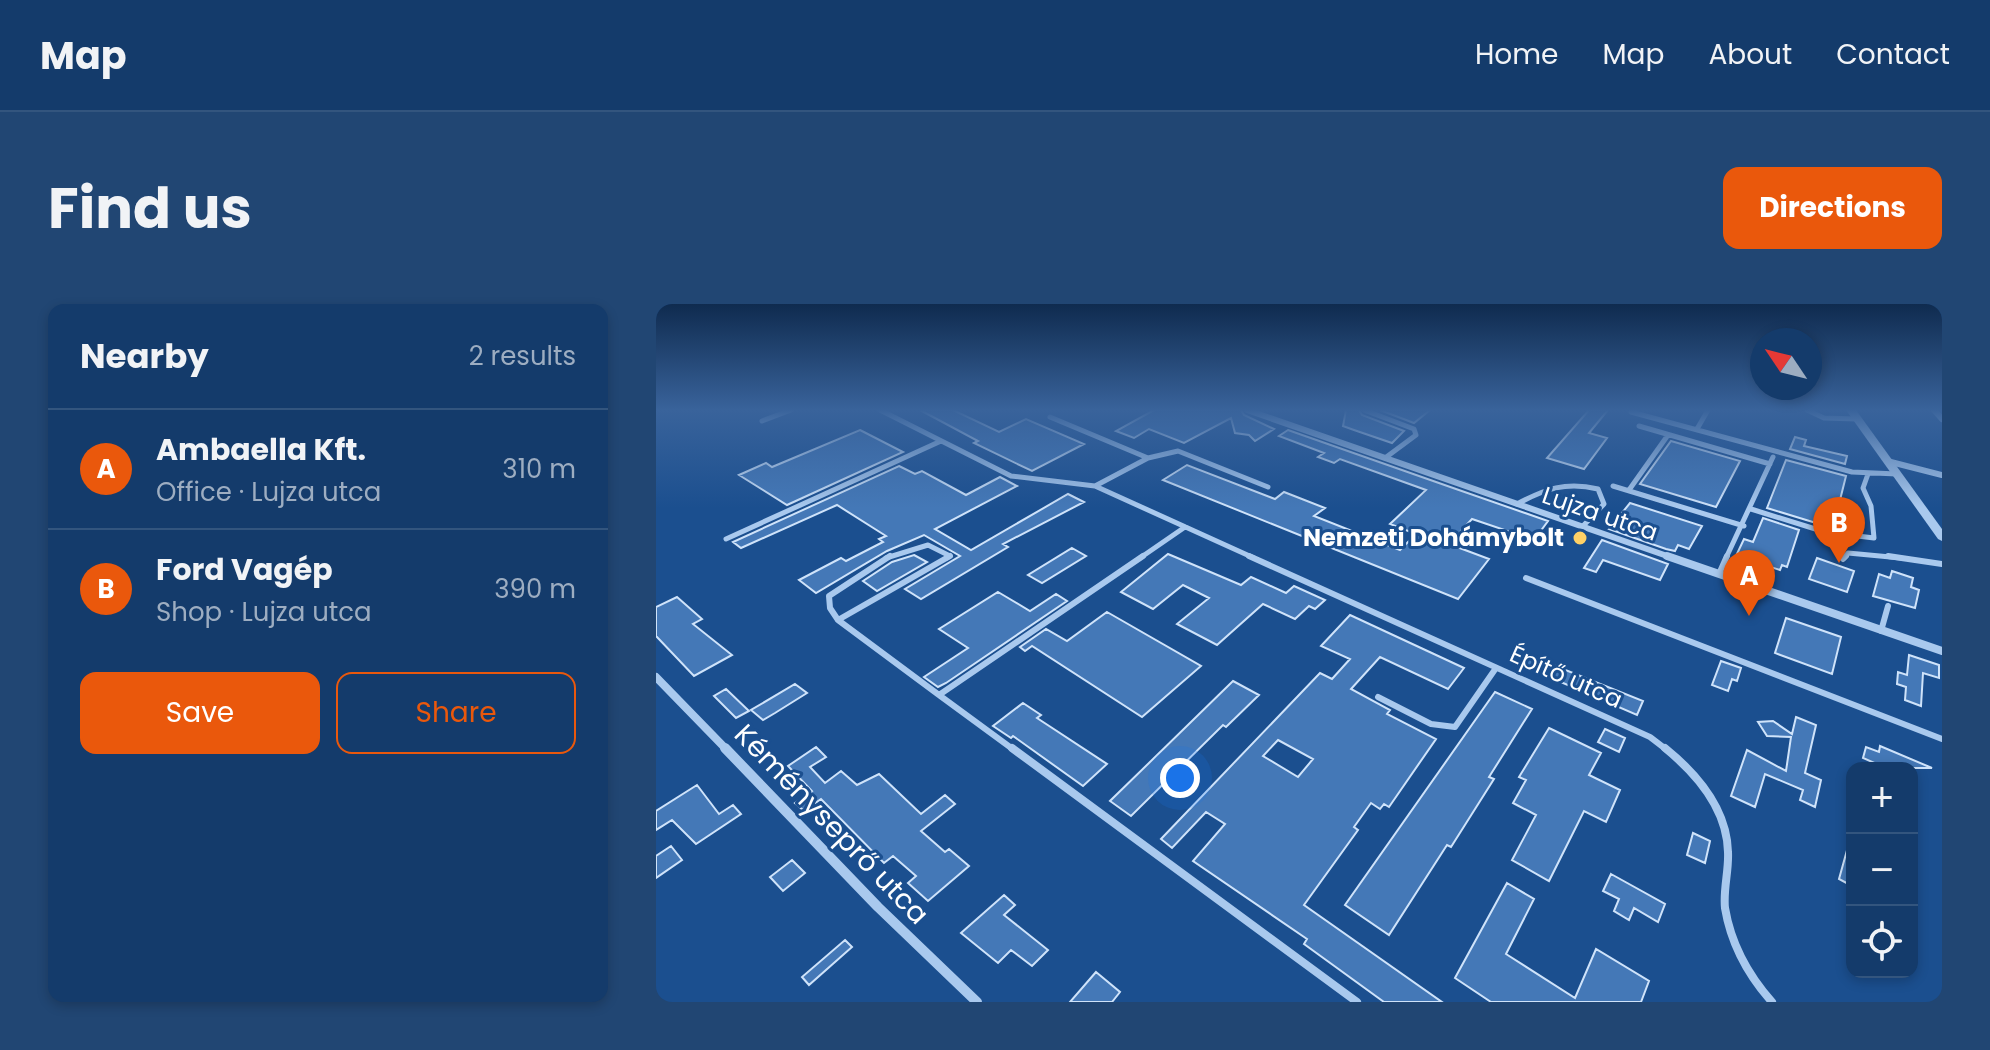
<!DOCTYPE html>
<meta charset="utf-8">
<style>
:root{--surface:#143b6b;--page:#214673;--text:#f1f3f6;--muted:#9dadc1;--line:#33557e;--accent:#ea580c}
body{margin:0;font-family:Poppins,sans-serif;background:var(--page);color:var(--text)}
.controls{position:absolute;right:24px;bottom:24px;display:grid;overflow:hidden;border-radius:16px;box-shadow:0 4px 12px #0003}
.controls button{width:72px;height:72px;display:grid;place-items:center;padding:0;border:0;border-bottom:2px solid var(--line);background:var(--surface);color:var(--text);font:40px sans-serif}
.compass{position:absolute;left:1094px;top:24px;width:72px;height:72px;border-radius:50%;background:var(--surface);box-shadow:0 4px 12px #0003;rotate:305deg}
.you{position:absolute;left:524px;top:474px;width:28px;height:28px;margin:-20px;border:6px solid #fff;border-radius:50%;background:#1a73e8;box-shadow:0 0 0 12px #1a73e833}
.badge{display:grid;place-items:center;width:52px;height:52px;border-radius:50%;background:var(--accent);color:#fff;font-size:26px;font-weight:700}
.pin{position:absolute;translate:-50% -66px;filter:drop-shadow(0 2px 4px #0008)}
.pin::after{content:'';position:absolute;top:42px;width:28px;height:24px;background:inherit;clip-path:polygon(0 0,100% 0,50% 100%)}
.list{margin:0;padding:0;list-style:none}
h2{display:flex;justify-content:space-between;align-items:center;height:104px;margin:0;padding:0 32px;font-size:34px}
h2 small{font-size:26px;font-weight:400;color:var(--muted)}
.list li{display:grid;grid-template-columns:52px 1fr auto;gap:24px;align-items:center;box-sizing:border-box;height:120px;padding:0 32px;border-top:2px solid var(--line)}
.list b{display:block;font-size:30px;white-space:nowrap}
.list p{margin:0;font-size:26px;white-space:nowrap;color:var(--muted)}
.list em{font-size:26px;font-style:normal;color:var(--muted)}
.actions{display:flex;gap:16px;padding:24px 32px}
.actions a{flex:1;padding:18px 0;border:2px solid var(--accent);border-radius:16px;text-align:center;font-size:28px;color:var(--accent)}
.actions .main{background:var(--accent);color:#fff}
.icon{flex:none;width:44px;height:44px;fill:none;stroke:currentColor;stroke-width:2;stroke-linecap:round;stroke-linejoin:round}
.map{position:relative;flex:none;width:1286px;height:698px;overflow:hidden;border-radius:16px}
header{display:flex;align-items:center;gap:48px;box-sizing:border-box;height:112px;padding:0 40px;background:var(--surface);border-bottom:2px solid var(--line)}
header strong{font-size:38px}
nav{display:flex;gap:44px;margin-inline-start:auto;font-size:28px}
.intro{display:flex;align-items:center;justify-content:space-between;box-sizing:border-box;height:192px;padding:0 48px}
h1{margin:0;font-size:56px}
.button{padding:20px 36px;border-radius:16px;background:var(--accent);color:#fff;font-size:28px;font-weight:700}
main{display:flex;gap:48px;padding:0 48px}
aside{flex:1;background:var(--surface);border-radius:16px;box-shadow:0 4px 12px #0003}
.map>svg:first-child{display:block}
.building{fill:#4478b7;stroke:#cfe3fa;stroke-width:2;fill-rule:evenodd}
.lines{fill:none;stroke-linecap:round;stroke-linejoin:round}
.service-far2{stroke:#a9c9ee;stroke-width:5}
.service-far1{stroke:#a9c9ee;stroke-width:6}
.service{stroke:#a9c9ee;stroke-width:8}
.minor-far2{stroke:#a9c9ee;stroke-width:6}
.minor-far1{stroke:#a9c9ee;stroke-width:8}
.minor{stroke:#a9c9ee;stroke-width:10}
.tertiary{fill:#a9c9ee;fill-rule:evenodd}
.poi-dot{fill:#ffd166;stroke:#1b4f8f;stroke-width:3}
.labels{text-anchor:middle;stroke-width:6;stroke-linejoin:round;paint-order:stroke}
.street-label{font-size:24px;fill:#fff;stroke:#1b4f8f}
.poi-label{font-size:24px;font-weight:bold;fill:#fff;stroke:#1b4f8f;text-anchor:end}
.near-street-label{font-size:28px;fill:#fff;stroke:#1b4f8f}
</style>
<header>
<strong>Map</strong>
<nav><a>Home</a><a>Map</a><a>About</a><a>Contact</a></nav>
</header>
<div class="intro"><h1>Find us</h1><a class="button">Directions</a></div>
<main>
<aside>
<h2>Nearby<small>2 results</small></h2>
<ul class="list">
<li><span class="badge">A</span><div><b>Ambaella Kft.</b><p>Office · Lujza utca</p></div><em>310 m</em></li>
<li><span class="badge">B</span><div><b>Ford Vagép</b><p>Shop · Lujza utca</p></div><em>390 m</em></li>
</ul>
<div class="actions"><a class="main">Save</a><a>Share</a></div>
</aside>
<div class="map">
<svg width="1286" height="698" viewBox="0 0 1286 698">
<rect width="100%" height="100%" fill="#1b4f8f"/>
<path class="building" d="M264 106H297L343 128 370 115 428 140 376 167 318 139 322 137Z
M498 106H585L588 111 618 125 599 137 593 131 579 129 575 114 528 139 493 125 478 134 460 127Z
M690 106H703L706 111 748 127 736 139 698 126 687 122Z
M724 106H774L758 119Z
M933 106H952L933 129 951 134 928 165 891 154Z
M204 126 247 148 131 201 83 171 110 159 116 163Z
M632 126 800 185 892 217 878 236 816 215 793 240 833 255 802 295 507 176 531 161 619 195 628 188 669 204 658 212 744 246 760 230 734 220 770 186 684 155 678 159 662 153 668 149 623 132Z
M1139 133 1150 136 1148 142 1191 152 1189 160 1134 145Z
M1015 137 1084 157 1060 203 984 180Z
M1130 156 1190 172 1178 220 1161 215 1160 219 1111 204Z
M243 162 259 170 266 167 310 191 344 173 361 182 279 225 315 246 412 190 428 198 347 240 352 243 265 295 249 285 304 252 268 231 231 247 160 289 143 276 185 254 190 257 227 238 223 235 230 232 181 201 85 244 77 238Z
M974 199 1046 222 1033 245 1022 241 1019 247 1010 245 953 225Z
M1107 214 1143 226 1131 263 1126 261 1124 266 1080 252 1088 235 1097 238Z
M946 236 1012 260 1004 276 947 256 940 268 928 264Z
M416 244 430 252 386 279 372 271Z
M512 250 585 281 595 273 630 289 638 282 669 296 659 305 653 302 639 315 607 300 561 341 521 320 553 294 527 281 497 305 465 288Z
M258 251 271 258 221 287 207 277 236 258Z
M1161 254 1198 267 1191 288 1153 275Z
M1236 267 1257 274 1255 283 1263 286 1259 304 1217 292 1223 270 1234 274Z
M342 288 374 307 400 290 411 297 290 379 282 383 268 373 312 344 283 325Z
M21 293 46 315 37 320 76 351 38 372 0 332V303Z
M451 308 545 362 486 413 376 342 369 347 364 343 390 325 411 337Z
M694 311 808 364 792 385 724 353 695 385 734 406 731 410 780 435 733 503 728 500 724 505 715 499 698 523 702 526 648 601 786 698H728L648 640 651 635 537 557 569 520 550 508 516 544 505 535 664 369 676 375 694 355 665 342ZM622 436 657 455 642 473 607 452Z
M1130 314 1185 333 1176 370 1119 349Z
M862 347 987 397 981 411 856 357Z
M1253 351 1283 361V374L1267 369 1265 402 1249 396 1250 383 1241 380 1242 368 1251 371Z
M1065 357 1085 364 1081 377 1076 375 1072 387 1056 381Z
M577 377 603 391 570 423 567 421 475 512 454 497Z
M139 380 151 389 119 409 107 416 95 406Z
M70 385 93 407 80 414 58 392Z
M839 388 876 405 833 473 838 475 795 543 791 541 733 631 689 601Z
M367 399 385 411 381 414 451 460 427 482 357 432 355 434 337 422Z
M1140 413 1160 421 1149 469 1165 476 1159 503 1144 496 1147 486 1109 470 1099 503 1075 492 1091 446 1130 467 1135 433 1111 432 1102 418 1117 417 1136 430Z
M893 424 945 449 933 471 964 486 950 518 928 507 893 577 856 556 880 511 857 499 870 476 863 473Z
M949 425 969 434 963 448 942 438Z
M1224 442 1276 464H1230L1207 454 1210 443 1223 448Z
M160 443 170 453 154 463 169 479 185 467 201 481 223 470 265 510 289 491 299 500 265 527 289 548 293 545 313 562 272 597 252 579 260 572 237 552 228 559 165 495 148 507 139 499 156 487 132 462Z
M41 481 63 510 77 501 85 510 40 540 16 516 0 526V507Z
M1037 529 1054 537 1049 559 1031 551Z
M1193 539 1196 540V582L1183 575Z
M15 542 26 556 0 574V552Z
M136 556 149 569 127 587 114 573Z
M955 570 1009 600 1002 618 978 604 973 616 958 607 963 595 947 587Z
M851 579 878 595 850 650 919 694 940 645 993 677 985 698H835L799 674Z
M348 591 359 601 348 611 392 646 376 662 355 646 342 659 305 629Z
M189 636 196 643 153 681 146 673Z
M440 668 464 688 456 698H414Z"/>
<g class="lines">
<path class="service-far2" d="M224 106 355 172 439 182 598 254
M708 106 758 125 760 131 729 154
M1151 106 1168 114 1201 115
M975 108 1196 168 1241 170
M394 113 492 154
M106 117 135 106
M983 122 1114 160
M1041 125 1052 106
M439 182 492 154 522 147 612 183
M957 182 1088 222
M973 186 1012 131
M861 200C889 185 910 177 942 185L948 200 927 222
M1095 205 1169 228 1218 234 1215 202 1207 184 1212 170
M70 235 285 137
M230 254 272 241 294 252 291 254
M484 254 529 223
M1070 254 1117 153
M1188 254 1192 249 1245 254"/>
<path class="service-far1" d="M593 252 994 433 1011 446
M1232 252 1286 260
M1187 255 1190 252
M1063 270 1071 252
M870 274 1286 435
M182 316 283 391
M182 316 174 304 173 292 234 252
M182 316 294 252
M1225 327 1232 302
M722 393 775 420 799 423 840 364
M358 446 283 391 487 252"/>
<path class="service" d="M356 444 701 698
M1009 444C1041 470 1071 505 1072 548 1073 567 1067 585 1069 604 1075 640 1092 671 1116 698"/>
<path class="minor-far2" d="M591 106 1017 254
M1278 106 1286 115
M1231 157 1286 171"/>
<path class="minor-far1" d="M1011 252 1286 347
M0 373 71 446"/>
<path class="minor" d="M69 444 222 603 321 698"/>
<path class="tertiary" d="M1190 106H1200L1286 225V237L1282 235Z"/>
</g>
<linearGradient id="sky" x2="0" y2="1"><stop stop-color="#0f2b4f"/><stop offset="0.52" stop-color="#39639b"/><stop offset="1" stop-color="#39639b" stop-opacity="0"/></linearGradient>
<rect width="1286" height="204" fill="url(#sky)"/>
<circle class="poi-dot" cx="924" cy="234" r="8"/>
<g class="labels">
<g class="street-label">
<text transform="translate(944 210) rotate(19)" y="8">Lujza utca</text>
<text transform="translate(910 373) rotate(24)" y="8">Építő utca</text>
</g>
<g class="poi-label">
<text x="908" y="242">Nemzeti Dohámybolt</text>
</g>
<g class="near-street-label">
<text transform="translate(176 520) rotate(46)" y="10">Kéményseprő utca</text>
</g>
</g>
</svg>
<div class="controls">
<button>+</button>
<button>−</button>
<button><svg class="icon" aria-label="locate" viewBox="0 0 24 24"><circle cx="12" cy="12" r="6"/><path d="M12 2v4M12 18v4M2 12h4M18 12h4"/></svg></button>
</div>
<svg class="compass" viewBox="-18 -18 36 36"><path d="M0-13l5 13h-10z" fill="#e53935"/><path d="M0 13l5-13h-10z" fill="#9dadc1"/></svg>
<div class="you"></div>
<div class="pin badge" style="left:1093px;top:312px">A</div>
<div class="pin badge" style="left:1183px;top:259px">B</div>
</div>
</main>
